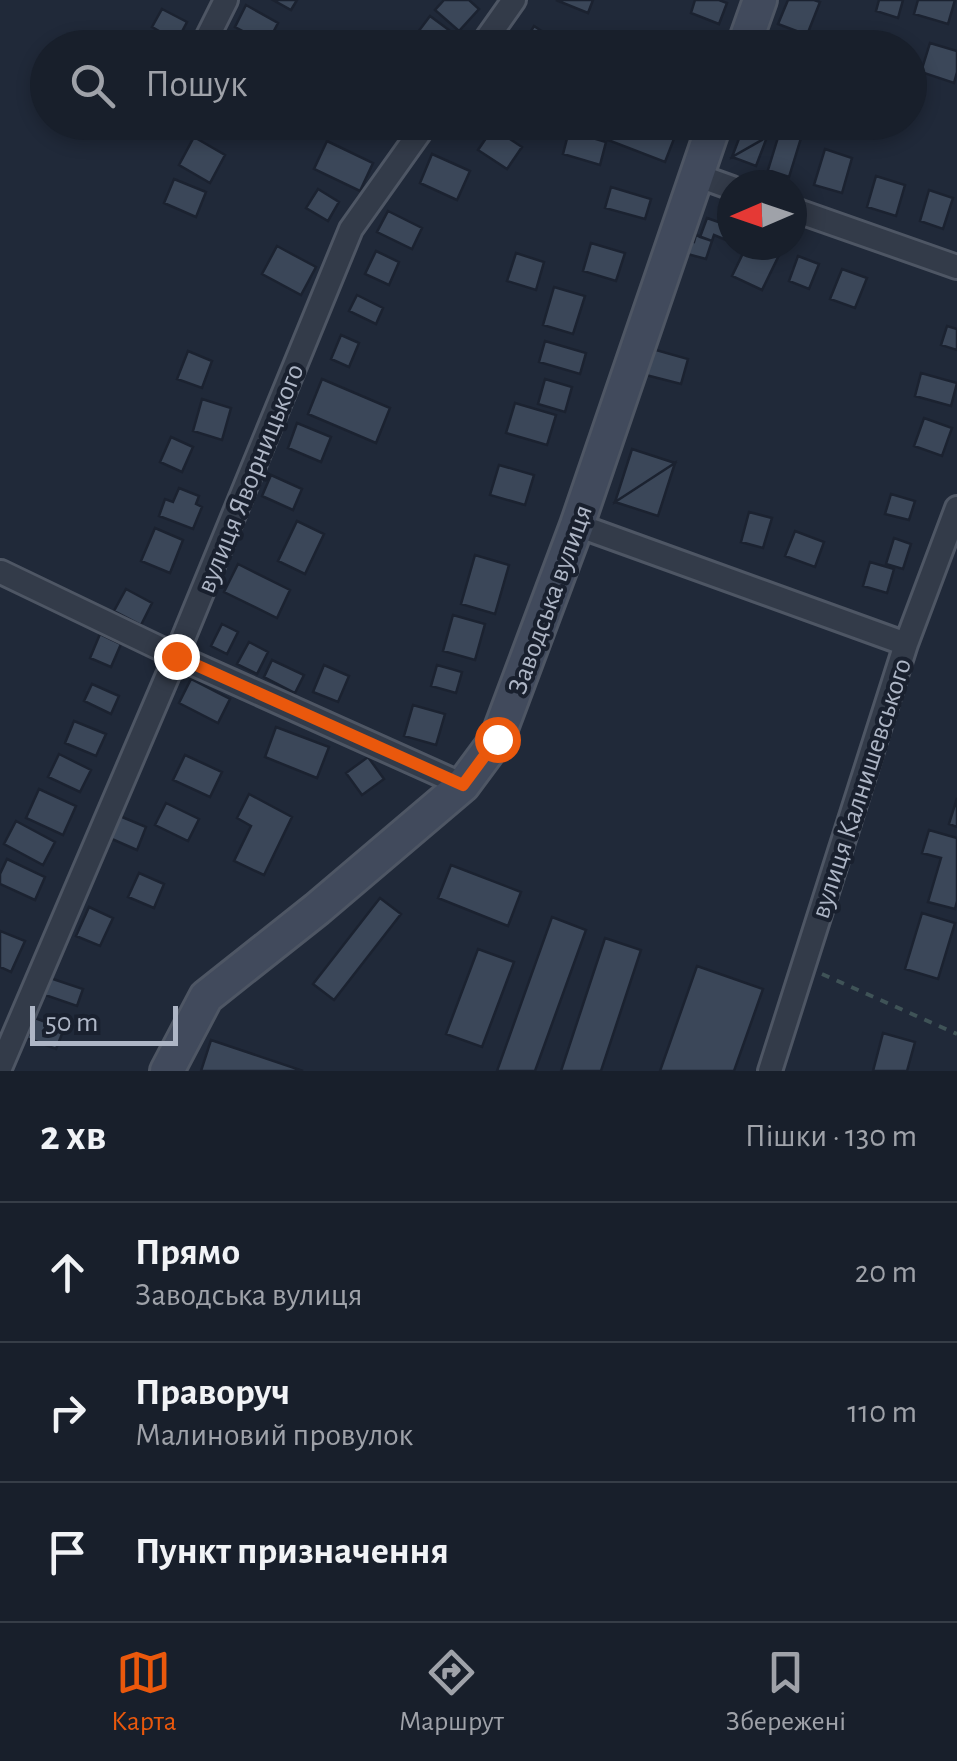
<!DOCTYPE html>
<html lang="uk">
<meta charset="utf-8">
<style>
:root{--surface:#181f2b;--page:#212733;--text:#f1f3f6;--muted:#9fa2a9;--line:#363d47;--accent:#ea580c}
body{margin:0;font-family:"Alegreya Sans",sans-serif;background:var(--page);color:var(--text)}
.compass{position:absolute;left:717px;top:170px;width:90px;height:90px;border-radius:50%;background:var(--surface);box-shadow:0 5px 15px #0003;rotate:268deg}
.scale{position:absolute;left:30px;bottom:25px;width:148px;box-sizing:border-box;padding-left:10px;border:5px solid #aeb6c6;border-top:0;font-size:28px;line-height:35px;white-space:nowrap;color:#aeb6c6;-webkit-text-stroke:8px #19202e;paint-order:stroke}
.stop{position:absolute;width:30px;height:30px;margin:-22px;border:8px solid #ea580c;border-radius:50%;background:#fff}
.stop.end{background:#ea580c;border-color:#fff;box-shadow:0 2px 10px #0008}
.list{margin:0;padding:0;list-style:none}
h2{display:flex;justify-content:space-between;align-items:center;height:130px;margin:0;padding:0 40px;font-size:42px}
h2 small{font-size:32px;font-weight:400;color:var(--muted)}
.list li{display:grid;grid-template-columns:65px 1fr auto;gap:30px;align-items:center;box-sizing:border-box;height:140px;padding:0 40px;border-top:2px solid var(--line)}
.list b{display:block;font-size:38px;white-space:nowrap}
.list p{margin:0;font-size:32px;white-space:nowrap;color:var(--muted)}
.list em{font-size:32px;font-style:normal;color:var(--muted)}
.icon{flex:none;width:55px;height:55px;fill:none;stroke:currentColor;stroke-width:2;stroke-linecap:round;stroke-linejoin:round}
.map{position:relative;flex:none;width:957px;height:1071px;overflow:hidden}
.search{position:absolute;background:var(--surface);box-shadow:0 5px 15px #0003;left:30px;right:30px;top:30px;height:110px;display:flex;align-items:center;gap:25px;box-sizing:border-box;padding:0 35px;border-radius:55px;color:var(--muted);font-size:38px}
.sheet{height:550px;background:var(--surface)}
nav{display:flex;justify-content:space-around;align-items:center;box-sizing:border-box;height:140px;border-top:2px solid var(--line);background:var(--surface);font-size:28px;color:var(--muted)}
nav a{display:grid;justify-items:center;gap:5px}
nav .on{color:var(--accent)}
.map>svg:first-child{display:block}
.building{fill:#3b4759;stroke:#1b2230;stroke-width:2.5}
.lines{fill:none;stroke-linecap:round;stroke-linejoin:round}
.street-casing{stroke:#4e5664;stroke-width:28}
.secondary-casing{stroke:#4e5664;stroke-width:38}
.path{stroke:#3f5357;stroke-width:4;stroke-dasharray:8 8;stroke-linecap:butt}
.street{stroke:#333b49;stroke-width:22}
.secondary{stroke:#414a5c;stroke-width:32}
.route{stroke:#ea580c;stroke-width:12}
.labels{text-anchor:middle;stroke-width:8;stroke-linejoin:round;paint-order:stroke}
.street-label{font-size:28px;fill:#aeb6c6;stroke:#19202e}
</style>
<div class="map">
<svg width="957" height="1071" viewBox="0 0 957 1071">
<rect width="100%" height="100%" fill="#202939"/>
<path class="building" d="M273 0H297L291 10Z
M444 0H469L479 9 459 31 435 10Z
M556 0H593L588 13Z
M695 0H719L727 3 719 24 691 13Z
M788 0H814L820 2 807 35 778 24Z
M879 0H903L898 18 876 11Z
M918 0H955L948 24 914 14Z
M246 5 278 23 267 44 235 27Z
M162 9 187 22 177 41 152 27Z
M430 16 461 39 454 48H430L415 36Z
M534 26 558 42 555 48H525L522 46Z
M677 39 702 48H674Z
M930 43 957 51V72L954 83 921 72Z
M199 122H230L226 135 198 126Z
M306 122H332L327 133Z
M615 122H655L677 131 665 162 608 140Z
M493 128 522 147 507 169 478 150Z
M743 128 767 137 732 157Z
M569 131 606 142 600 165 563 154Z
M780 131 801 138 789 177 768 170Z
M194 137 225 155 210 183 179 165Z
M767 137 756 166 732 157Z
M327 141 373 163 360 191 314 169Z
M825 149 852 158 842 193 814 185Z
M432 154 470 171 457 200 420 183Z
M876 176 905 185 896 216 867 207Z
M174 179 206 192 196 217 164 203Z
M611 187 651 199 645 219 605 208Z
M318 189 339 202 328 221 306 208Z
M929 190 953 198 943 229 920 221Z
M388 211 422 228 412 249 377 232Z
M707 218 730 226 726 240 714 235 712 241 700 237Z
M696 235 712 241 706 259 680 252 684 239 694 242Z
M591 243 625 253 616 281 583 271Z
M747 245H784L762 290 732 276Z
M277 246 316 267 301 295 262 274Z
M376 251 399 262 389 285 365 274Z
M516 253 544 262 536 290 507 281Z
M798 256 819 264 809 289 789 281Z
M842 269 867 278 855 308 830 299Z
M554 287 585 296 573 334 543 325Z
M357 295 383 308 376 324 349 311Z
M947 326 957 329V350L941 345Z
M341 335 359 343 349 367 331 359Z
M545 341 586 353 580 374 539 362Z
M649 348 688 359 681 384 642 374Z
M188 351 212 361 202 388 177 379Z
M921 373 957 383 951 406 915 396Z
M322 379 390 408 376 443 308 414Z
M545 379 572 387 565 412 538 404Z
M202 399 231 408 222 440 193 431Z
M515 403 556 415 547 445 506 433Z
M924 418 952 428 942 456 914 446Z
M297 423 331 437 321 462 288 448Z
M171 437 193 447 182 472 160 462Z
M632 449 675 463 615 502Z
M675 463 658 516 615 502Z
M499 465 534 475 525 505 490 495Z
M271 475 302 489 293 510 262 496Z
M179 488 199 496 196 504 202 507 193 529 159 516 165 499 173 502Z
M891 494 915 501 909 520 885 514Z
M749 512 772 518 763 548 741 542Z
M297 521 324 534 305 574 278 561Z
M155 528 183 540 170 573 141 561Z
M795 531 824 542 815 567 785 556Z
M894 538 911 544 903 569 886 564Z
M475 555 509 565 495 614 461 604Z
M870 562 894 569 887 593 863 586Z
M238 564 290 590 277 618 224 592Z
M126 589 152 603 141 625 114 611Z
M453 615 485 624 475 660 443 651Z
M222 624 238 632 227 654 211 646Z
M100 634 121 644 111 667 90 658Z
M249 642 268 652 257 674 237 664Z
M272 660 304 675 295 693 264 677Z
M324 665 349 676 338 702 313 692Z
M437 665 462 672 456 693 431 686Z
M191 679 230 699 218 723 179 703Z
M92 684 119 696 111 714 84 701Z
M413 705 445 714 436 745 404 736Z
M74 721 106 734 96 756 65 743Z
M276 727 329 747 317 778 265 757Z
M59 754 91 770 80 792 48 777Z
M185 755 222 772 210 797 173 780Z
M368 757 384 779 362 795 346 773Z
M39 789 76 806 63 835 26 818Z
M249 794 292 817 264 875 234 861 251 826 237 818Z
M957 798V827L949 824Z
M166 803 199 819 188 841 155 825Z
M115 814 146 827 137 850 105 836Z
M16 821 55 842 43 865 4 844Z
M929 830 957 838V901L955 909 928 902 941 858 922 853Z
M7 859 45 877 35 900 0 884V874Z
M451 865 521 892 508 926 438 898Z
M139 873 164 884 154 908 128 897Z
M380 898 401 914 334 1000 313 984Z
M89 907 113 918 100 946 76 936Z
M922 913 955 923 938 979 905 969Z
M552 917 586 930 535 1071H497Z
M0 931 25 941 11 972 0 967Z
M605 938 641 950 601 1071H561Z
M478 949 514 962 482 1047 446 1034Z
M697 966 763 989 734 1071H660Z
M50 978 83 989 77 1006 45 995Z
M35 1018 64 1029 56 1049 27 1038Z
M883 1033 915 1042 907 1071H873Z
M211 1040 303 1071H201Z"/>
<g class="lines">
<g class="street-casing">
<path id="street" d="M202 48 226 0
M480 48 514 0
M696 175 732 188
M792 209 957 267
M577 525 906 644
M1 572 176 656 463 785
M0 1068 176 656 351 229 427 122
M770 1071 906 644 957 508"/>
</g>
<g class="secondary-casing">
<path id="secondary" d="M743 48 760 0
M167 1071 206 997 317 909 463 785 497 739 577 525 715 122"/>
</g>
<path class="path" d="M822 974 957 1034"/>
<use href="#street" class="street"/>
<use href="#secondary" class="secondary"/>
</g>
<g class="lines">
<path class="route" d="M176 656 463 785 497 739"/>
</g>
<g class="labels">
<g class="street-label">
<text transform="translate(249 478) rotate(-68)" y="10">вулиця Яворницького</text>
<text transform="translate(549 599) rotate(-70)" y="10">Заводська вулиця</text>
<text transform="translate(860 788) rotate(-72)" y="10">вулиця Калнишевського</text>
</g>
</g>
</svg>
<svg class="compass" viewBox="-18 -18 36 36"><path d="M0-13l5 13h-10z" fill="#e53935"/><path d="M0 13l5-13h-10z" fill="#9fa2a9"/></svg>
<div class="scale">50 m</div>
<div class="stop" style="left:497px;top:739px"></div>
<div class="stop end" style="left:176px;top:656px"></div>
<div class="search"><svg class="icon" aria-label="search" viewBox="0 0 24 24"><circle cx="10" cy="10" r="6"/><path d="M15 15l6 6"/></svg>Пошук</div>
</div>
<section class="sheet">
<h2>2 хв<small>Пішки · 130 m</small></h2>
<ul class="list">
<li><svg class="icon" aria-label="ahead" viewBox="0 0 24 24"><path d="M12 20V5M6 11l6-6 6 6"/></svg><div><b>Прямо</b><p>Заводська вулиця</p></div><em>20 m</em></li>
<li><svg class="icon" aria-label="right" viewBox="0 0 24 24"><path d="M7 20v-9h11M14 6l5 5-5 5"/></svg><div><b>Праворуч</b><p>Малиновий провулок</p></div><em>110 m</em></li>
<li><svg class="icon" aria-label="arrive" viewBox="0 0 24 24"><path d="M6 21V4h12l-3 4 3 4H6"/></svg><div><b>Пункт призначення</b></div></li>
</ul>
</section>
<nav>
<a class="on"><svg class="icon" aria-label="map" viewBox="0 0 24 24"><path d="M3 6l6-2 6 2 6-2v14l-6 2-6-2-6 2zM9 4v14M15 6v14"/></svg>Карта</a>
<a><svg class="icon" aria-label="directions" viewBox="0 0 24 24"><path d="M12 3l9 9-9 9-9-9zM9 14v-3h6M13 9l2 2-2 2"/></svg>Маршрут</a>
<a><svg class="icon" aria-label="saved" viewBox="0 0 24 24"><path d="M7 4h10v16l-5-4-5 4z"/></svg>Збережені</a>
</nav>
